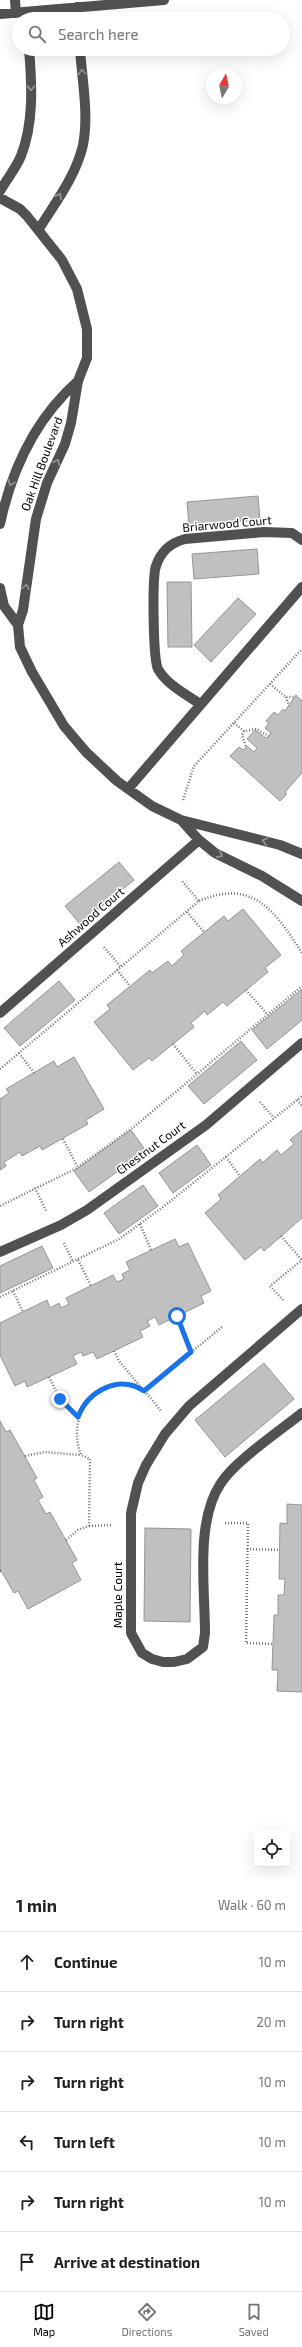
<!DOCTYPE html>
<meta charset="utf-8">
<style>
:root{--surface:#fff;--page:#f2f2f2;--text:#222;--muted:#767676;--line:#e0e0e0;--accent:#000}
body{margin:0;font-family:"Exo 2",sans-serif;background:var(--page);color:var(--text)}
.controls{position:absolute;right:12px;bottom:12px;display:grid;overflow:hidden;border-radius:0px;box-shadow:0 4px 16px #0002}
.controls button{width:36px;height:36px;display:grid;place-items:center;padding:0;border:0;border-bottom:1px solid var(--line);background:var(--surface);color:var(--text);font:20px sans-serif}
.compass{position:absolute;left:206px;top:68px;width:36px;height:36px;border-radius:50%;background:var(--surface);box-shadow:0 4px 16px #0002;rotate:9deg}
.stop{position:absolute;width:12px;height:12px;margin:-9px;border:3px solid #1a73e8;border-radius:50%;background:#fff}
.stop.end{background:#1a73e8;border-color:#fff;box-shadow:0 1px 4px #0008}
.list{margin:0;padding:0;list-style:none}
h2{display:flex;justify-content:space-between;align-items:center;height:52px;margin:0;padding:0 16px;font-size:17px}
h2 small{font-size:13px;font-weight:400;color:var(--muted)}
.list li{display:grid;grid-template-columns:26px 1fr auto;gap:12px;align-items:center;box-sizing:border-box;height:60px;padding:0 16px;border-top:1px solid var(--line)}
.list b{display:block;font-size:15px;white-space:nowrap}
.list em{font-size:13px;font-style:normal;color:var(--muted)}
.icon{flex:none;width:22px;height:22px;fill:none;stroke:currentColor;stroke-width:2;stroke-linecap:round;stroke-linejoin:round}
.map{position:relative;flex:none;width:302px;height:1879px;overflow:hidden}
.search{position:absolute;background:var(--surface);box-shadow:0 4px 16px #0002;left:12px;right:12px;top:12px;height:44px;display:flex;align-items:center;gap:10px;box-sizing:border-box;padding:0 14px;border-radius:22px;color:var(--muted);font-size:15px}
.sheet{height:412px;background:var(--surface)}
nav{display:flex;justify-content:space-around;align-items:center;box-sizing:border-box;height:56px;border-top:1px solid var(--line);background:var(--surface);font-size:11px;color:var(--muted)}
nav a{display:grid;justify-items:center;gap:2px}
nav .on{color:var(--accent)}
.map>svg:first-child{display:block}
.building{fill:#c0c0c0;stroke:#959595}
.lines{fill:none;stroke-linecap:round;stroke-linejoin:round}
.path{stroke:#737373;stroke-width:2.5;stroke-dasharray:1 2;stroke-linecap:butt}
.minor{stroke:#515151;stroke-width:10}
.oneway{stroke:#979797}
.route{stroke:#1a73e8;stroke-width:5}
.labels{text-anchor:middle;stroke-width:3;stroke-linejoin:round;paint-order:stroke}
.street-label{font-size:12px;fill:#000;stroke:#fff}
</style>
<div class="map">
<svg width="302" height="1879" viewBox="0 0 302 1879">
<rect width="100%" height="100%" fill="#fff"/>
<path class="building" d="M258 496 260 520 189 525 187 502Z
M257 549 259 574 194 579 192 554Z
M167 582H191L192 647H168Z
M238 598 256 614 211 662 194 645Z
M296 695 302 701V773L285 792 287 794 280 801 230 756 239 747 243 750 247 746 254 752 257 748 247 739 255 730 266 738 269 736 271 733 265 728 269 723 266 721 274 712 278 715 283 709 285 711Z
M119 862 134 880 80 924 65 906Z
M243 909 281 955 265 968 268 972 227 1006 223 1002 207 1015 205 1011 191 1023 194 1027 152 1061 149 1058 133 1070 94 1022 110 1009 107 1005 150 970 152 973 168 961 172 966 184 955 181 951 224 916 228 921Z
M59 981 75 1000 20 1046 4 1028Z
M302 989V1020L267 1049 252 1030Z
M241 1041 257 1060 204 1104 188 1086Z
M74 1057 104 1109 86 1120 88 1124 42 1150 40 1146 22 1156 20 1152 4 1162 6 1166 0 1170V1099L9 1093 6 1089 54 1061 57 1067Z
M131 1130 146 1151 89 1192 74 1171Z
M302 1130V1218L264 1251 261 1247 245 1260 205 1213 221 1199 218 1195 260 1159 262 1163 277 1150 281 1155 294 1144 290 1140Z
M197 1145 211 1165 173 1193 159 1173Z
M143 1185 158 1206 119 1234 104 1213Z
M175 1239 179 1247 188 1243 211 1291 201 1296 204 1303 159 1325 155 1317 147 1321 150 1326 140 1331 143 1337 97 1359 93 1352 83 1356 81 1352 73 1356 77 1364 27 1387 25 1381 15 1386 0 1355V1323L47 1300 50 1308 59 1303 61 1308 69 1304 66 1298 113 1275 117 1282 124 1279 122 1274 130 1270 126 1262Z
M42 1246 53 1268 0 1293V1266Z
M264 1363 294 1399 225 1457 195 1420Z
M0 1421 6 1432 10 1430 37 1478 34 1480 43 1497 38 1500 46 1514 50 1512 77 1560 72 1563 81 1580 28 1609 18 1591 14 1593 0 1569Z
M287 1504 302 1505V1692L277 1691 278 1670H272L274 1615H278V1595H284L285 1579H279L280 1523 287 1524Z
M145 1528 191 1529 190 1622 144 1621Z"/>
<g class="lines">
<path class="path" d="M270 684 286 697H294
M286 697 289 706
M234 723 244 731 256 729 269 736
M244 731 242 735 246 747
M183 800 194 766 302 649
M199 901C253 878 275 911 302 953
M187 912 204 932
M104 947 121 967
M117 970 130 986
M246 990 268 1015
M173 1044 197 1074
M19 1053 34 1073
M0 1069 199 901 182 881
M297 1100 302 1106
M260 1102 274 1118
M63 1139 77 1166
M226 1157 240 1176
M35 1188 46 1211
M0 1206 75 1169 135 1126 302 986
M140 1224 151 1250
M281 1236 302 1260
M64 1243 73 1262
M78 1260 91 1286
M13 1291 23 1312
M0 1297 119 1239 163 1207 302 1096
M283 1300 270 1286 302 1260
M177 1316 191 1352
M114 1351 119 1361 144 1391 222 1327
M49 1377 60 1399 79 1417
M25 1456 44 1452 81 1455
M225 1523H248L246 1643 273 1644
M89 1526 113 1525
M66 1540 78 1530 89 1526 90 1459 81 1455C70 1427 82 1391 114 1385 121 1384 129 1382 135 1385 146 1390 154 1403 161 1411
M247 1549 280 1550
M0 1571H1"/>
<path class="minor" d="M15 0 16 13
M77 7 78 19
M0 14 164 0
M0 191C7 179 16 168 21 156 34 123 32 84 29 49
M0 198 20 209 27 216 62 260 77 289 87 329V358L78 381 71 423 65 444 47 483 36 519 23 610 18 625 20 647 32 672 64 726 86 752 117 781 152 806 181 820 280 845 302 854
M39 229C55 203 76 176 83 145 89 114 82 80 80 49
M0 524C12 468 35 419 78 381
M0 588 4 606 18 625
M200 704C187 695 166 684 158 669 153 659 152 577 156 566 161 551 170 543 185 539L264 532 292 533 302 540
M128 789 302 587
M181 820 199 840 215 853 262 876 302 901
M0 1013 199 840
M0 1252 61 1225 87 1210 206 1125 302 1043
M302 1309 189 1406 165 1434 146 1465 138 1483 131 1513V1633L142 1653 152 1659 163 1662H174L187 1659 203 1647 205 1633C205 1588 195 1521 221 1483 235 1461 281 1430 302 1413"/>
</g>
<defs><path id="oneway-chevron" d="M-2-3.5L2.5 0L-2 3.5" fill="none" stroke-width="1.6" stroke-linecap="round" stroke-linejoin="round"/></defs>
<g class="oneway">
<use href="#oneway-chevron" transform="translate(82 72) rotate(-94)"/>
<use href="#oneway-chevron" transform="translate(31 88) rotate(89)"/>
<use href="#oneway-chevron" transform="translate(59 196) rotate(-59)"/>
<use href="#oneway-chevron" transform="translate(57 462) rotate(-65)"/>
<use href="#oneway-chevron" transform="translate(11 483) rotate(110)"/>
<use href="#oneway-chevron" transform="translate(26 587) rotate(-82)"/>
<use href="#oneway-chevron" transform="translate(265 841) rotate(-165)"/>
<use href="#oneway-chevron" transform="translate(220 855) rotate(28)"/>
</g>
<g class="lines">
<path class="route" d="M60 1399 78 1417C88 1391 119 1374 144 1391L191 1352 177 1316"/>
</g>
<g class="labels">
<g class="street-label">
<text transform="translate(42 464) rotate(-70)" y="4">Oak Hill Boulevard</text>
<text transform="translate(227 524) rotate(-5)" y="4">Briarwood Court</text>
<text transform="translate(91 917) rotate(-41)" y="4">Ashwood Court</text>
<text transform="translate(151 1148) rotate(-36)" y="4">Chestnut Court</text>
<text transform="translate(118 1595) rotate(-90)" y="4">Maple Court</text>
</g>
</g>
</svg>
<div class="controls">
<button><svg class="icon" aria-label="locate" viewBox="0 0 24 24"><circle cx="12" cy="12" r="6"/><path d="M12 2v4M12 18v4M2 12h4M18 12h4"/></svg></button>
</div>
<svg class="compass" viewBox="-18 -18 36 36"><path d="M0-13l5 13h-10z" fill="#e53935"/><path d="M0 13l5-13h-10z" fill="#767676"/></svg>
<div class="stop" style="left:177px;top:1316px"></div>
<div class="stop end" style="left:60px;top:1399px"></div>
<div class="search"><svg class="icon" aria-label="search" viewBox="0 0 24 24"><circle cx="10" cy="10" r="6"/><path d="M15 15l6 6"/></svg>Search here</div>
</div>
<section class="sheet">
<h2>1 min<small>Walk · 60 m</small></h2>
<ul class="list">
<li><svg class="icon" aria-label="ahead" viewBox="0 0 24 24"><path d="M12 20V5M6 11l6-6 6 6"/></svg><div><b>Continue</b></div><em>10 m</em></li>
<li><svg class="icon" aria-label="right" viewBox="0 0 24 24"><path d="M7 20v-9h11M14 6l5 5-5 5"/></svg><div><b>Turn right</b></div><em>20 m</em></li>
<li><svg class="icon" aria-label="right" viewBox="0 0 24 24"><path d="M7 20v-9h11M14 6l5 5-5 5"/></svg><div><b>Turn right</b></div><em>10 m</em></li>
<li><svg class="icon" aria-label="left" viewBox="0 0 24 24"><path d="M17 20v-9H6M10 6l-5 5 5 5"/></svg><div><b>Turn left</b></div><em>10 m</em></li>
<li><svg class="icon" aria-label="right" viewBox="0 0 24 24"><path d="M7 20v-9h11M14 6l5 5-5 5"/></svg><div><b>Turn right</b></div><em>10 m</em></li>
<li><svg class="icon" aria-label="arrive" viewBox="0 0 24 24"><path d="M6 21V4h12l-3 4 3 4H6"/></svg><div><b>Arrive at destination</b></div></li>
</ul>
</section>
<nav>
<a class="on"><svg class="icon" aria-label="map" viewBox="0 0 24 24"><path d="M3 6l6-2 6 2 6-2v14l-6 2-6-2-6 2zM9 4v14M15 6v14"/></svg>Map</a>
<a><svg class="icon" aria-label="directions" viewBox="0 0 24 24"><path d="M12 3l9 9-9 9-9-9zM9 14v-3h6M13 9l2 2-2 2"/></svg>Directions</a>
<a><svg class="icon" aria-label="saved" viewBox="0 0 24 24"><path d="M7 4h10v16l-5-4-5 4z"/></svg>Saved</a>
</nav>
